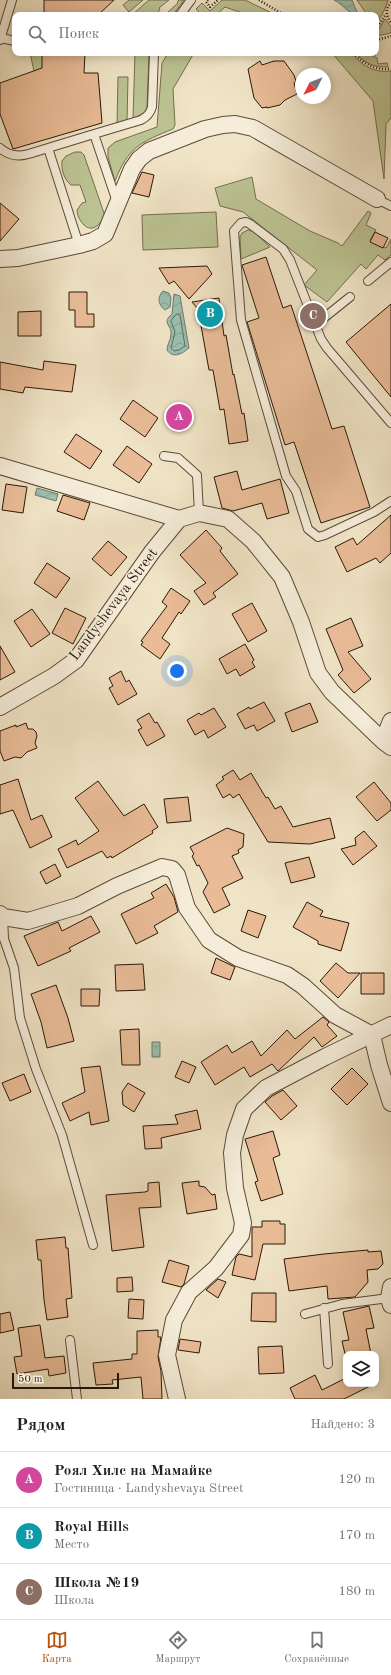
<!DOCTYPE html>
<html lang="ru">
<meta charset="utf-8">
<style>
:root{--surface:#fff;--page:#f2f2f2;--text:#202124;--muted:#757577;--line:#e0e0e0;--accent:#b45309}
body{margin:0;font-family:"Old Standard TT",serif;background:var(--page);color:var(--text)}
.controls{position:absolute;right:12px;bottom:12px;display:grid;overflow:hidden;border-radius:8px;box-shadow:0 2px 10px #0003}
.controls button{width:36px;height:36px;display:grid;place-items:center;padding:0;border:0;border-bottom:1px solid var(--line);background:var(--surface);color:var(--text);font:20px sans-serif}
.compass{position:absolute;left:295px;top:68px;width:36px;height:36px;border-radius:50%;background:var(--surface);box-shadow:0 2px 10px #0003;rotate:228deg}
.scale{position:absolute;left:12px;bottom:10px;width:107px;box-sizing:border-box;padding-left:4px;border:2px solid #2a1808;border-top:0;font-size:11px;line-height:14px;white-space:nowrap;color:#2a1808;-webkit-text-stroke:3px #f5edda;paint-order:stroke}
.you{position:absolute;left:177px;top:671px;width:14px;height:14px;margin:-10px;border:3px solid #fff;border-radius:50%;background:#1a73e8;box-shadow:0 0 0 6px #1a73e833}
.badge{display:grid;place-items:center;width:26px;height:26px;border-radius:50%;background:var(--accent);color:#fff;font-size:13px;font-weight:700}
.pin{position:absolute;translate:-50% -50%;border:2px solid #fff;box-shadow:0 1px 4px #0006}
.list{margin:0;padding:0;list-style:none}
h2{display:flex;justify-content:space-between;align-items:center;height:52px;margin:0;padding:0 16px;font-size:17px}
h2 small{font-size:13px;font-weight:400;color:var(--muted)}
.list li{display:grid;grid-template-columns:26px 1fr auto;gap:12px;align-items:center;box-sizing:border-box;height:56px;padding:0 16px;border-top:1px solid var(--line)}
.list b{display:block;font-size:15px;white-space:nowrap}
.list p{margin:0;font-size:13px;white-space:nowrap;color:var(--muted)}
.list em{font-size:13px;font-style:normal;color:var(--muted)}
.icon{flex:none;width:22px;height:22px;fill:none;stroke:currentColor;stroke-width:2;stroke-linecap:round;stroke-linejoin:round}
.map{position:relative;flex:none;width:391px;height:1399px;overflow:hidden}
.search{position:absolute;background:var(--surface);box-shadow:0 2px 10px #0003;left:12px;right:12px;top:12px;height:44px;display:flex;align-items:center;gap:10px;box-sizing:border-box;padding:0 14px;border-radius:8px;color:var(--muted);font-size:15px}
.sheet{height:220px;background:var(--surface)}
nav{display:flex;justify-content:space-around;align-items:center;box-sizing:border-box;height:56px;border-top:1px solid var(--line);background:var(--surface);font-size:11px;color:var(--muted)}
nav a{display:grid;justify-items:center;gap:2px}
nav .on{color:var(--accent)}
.map>svg:first-child{display:block}
.grass{fill:#bcc393;stroke:#736e4e}
.water{fill:url(#water-waves);stroke:#6e7c6d}
.lines{fill:none;stroke-linecap:round;stroke-linejoin:round}
.shore{stroke:#626c5c;stroke-width:1}
.building{fill:#e9bc97;stroke:#2a1808}
.lane-casing{stroke:#5c4b38;stroke-width:10}
.street-casing{stroke:#5c4b38;stroke-width:18}
.path{stroke:#2a1808;stroke-width:2.5;stroke-dasharray:1 2;stroke-linecap:butt}
.lane{stroke:#f5edda;stroke-width:8}
.street{stroke:#f5edda;stroke-width:16}
.labels{text-anchor:middle;stroke-width:3;stroke-linejoin:round;paint-order:stroke}
.street-label{font-size:15px;fill:#2a1808;stroke:#f5edda}
</style>
<div class="map">
<svg width="391" height="1399" viewBox="0 0 391 1399">
<defs>
<pattern id="water-waves" width="16" height="10" patternUnits="userSpaceOnUse"><rect width="16" height="10" fill="#9bbfb0"/><path d="M0 5q4-4 8 0t8 0" fill="none" stroke="#86a396"/></pattern>
</defs>
<rect width="100%" height="100%" fill="#f0e4c6"/>
<filter id="stains"><feTurbulence type="fractalNoise" baseFrequency=".005" numOctaves="4"/><feColorMatrix values="0 0 0 0 .2 0 0 0 0 .09 0 0 0 0 .02 0 0 0 .5 -.17"/></filter>
<radialGradient id="worn" r=".72"><stop offset=".6" stop-color="#630" stop-opacity="0"/><stop offset="1" stop-color="#630" stop-opacity=".3"/></radialGradient>
<path class="grass" d="M129 0H143L129 12 123 5Z
M149 0H169L159 8 160 10 155 15H132Z
M179 0H184L173 15H169L170 14 168 12 178 3 177 2Z
M222 0H245L276 15H248L225 7 216 15H202L196 9 202 3 210 11Z
M357 0H388L385 9 376 25V15H365L366 13Z
M385 19 391 27V33L376 36V33Z
M30 53H46V71H34Z
M135 53H149L147 108 145 112 133 119Z
M168 53H194L173 89 175 125 173 129C141 142 128 147 115 181L108 157V148L115 142 157 127 162 63Z
M332 53H352C362 66 374 73 391 71V118L386 124 384 179 373 101Z
M356 53H368L377 58 378 64 387 63 388 67C374 67 365 64 356 53Z
M118 77H128L127 121 117 125Z
M75 152H81L84 155 105 216C102 220 99 226 93 228 84 230 77 217 77 210L82 203 86 202 80 185H71C64 179 61 170 62 161L66 156Z
M252 177 256 199 310 231 338 243 342 246 368 211 371 213 366 225 376 230 370 240 386 248 391 239V255L385 260 378 255 366 269 361 264 327 302 304 285 317 270 243 212 220 206 215 188Z
M216 212 218 247 143 250 142 215Z
M248 230 254 232 270 247 241 259 240 237 242 233Z"/>
<path class="water" d="M334 0H352L357 12V15C347 13 343 4 334 0Z
M163 291 169 293 171 298 170 307 165 310C158 305 157 297 163 291Z
M174 294 180 296 189 348C182 354 173 359 167 350 167 344 171 340 171 334 172 325 161 323 172 314Z
M37 488 58 494 56 501 35 495Z
M152 1042H160V1057H152Z"/>
<g class="lines">
<path class="shore" d="M177 314 180 315 185 346 179 350 174 351 171 348 175 332 171 321Z"/>
</g>
<path class="building" d="M44 0H114L98 15H44Z
M42 53H85L84 73H98L102 123 13 149 0 114V83L42 68Z
M260 61 262 65 274 61H284L294 75 296 81 294 83 297 94 285 100 280 105 267 108V107L262 108 254 98 248 69Z
M142 172 154 175 149 197 132 193Z
M0 203 19 219 0 241Z
M375 232 388 238 383 248 370 242Z
M266 257 283 308 291 305 332 429 344 426 370 507 321 523 294 442 285 445 247 322 259 318 242 265Z
M207 266 212 274 189 299 174 281 169 284 159 268Z
M69 292H87V314H94V327H75V310H69Z
M219 298 224 336 226 335 233 375 234 374 242 414 244 413 248 441 229 444 224 409 220 410 213 370H209L198 309 192 302Z
M391 304V397L346 342Z
M41 311V336H18V312Z
M44 361 76 365 72 392 25 387 23 393 0 389V362L43 370Z
M133 400 158 418 145 437 120 419Z
M76 434 102 451 90 469 64 452Z
M127 446 152 464 139 483 113 465Z
M237 471 242 490 280 479 289 513 267 519 262 503 233 511 222 508 214 477Z
M6 484 27 487 23 513 2 510Z
M63 495 90 503 84 520 57 511Z
M391 515V553L380 563 376 558 347 572 335 547 353 538 357 545Z
M206 530 222 548 220 551 238 574 213 593 216 597 204 605 194 591 206 583 180 555Z
M108 541 127 557 111 576 92 559Z
M47 563 70 578 56 598 34 583Z
M171 588 190 601 181 614 179 612 162 638 170 644 160 659 141 645 143 642 141 641 167 606 162 602Z
M252 603 267 631 248 642 232 614Z
M65 608 86 618 73 644 52 633Z
M32 609 50 634 31 647 14 621Z
M351 618 363 646 348 652 371 679 354 693 338 675 343 670 326 629Z
M245 644 254 660 252 662 255 667 240 676 236 669 227 674 219 659Z
M0 646 15 672 0 680Z
M121 671 126 682 129 680 137 694 118 705 109 688 113 686 109 678Z
M264 702 275 721 257 731 254 725 245 729 237 714 249 707 250 709Z
M310 703 318 722 292 732 285 713Z
M214 708 226 727 208 738 204 730 195 735 187 720 199 713 201 715Z
M149 713 155 723 157 722 165 736 147 746 138 730 142 728 137 720Z
M26 723 28 729H33L36 732 37 736 35 743 37 748 27 752 21 758 15 757 4 761 0 751V731L16 725V727Z
M233 770 240 780 251 773 266 798 268 797 275 809 281 806 293 827 330 818 335 838 310 844 268 842 239 794 233 798 230 794 223 798 216 785 224 779 222 777Z
M18 779 31 820 42 815 52 837 30 848 13 810 0 814V785Z
M98 781 124 816 144 804 158 827 152 831 153 833 112 858 111 856 107 858 102 851 67 868 58 849 76 840 78 845 99 831 75 798Z
M374 782 391 803V810L377 821 356 797Z
M188 797 191 821 167 823 164 799Z
M227 828 244 834 243 847 238 850 239 853 232 856 243 878 222 888 230 905 214 913 203 892 208 883 199 865 197 866 192 856 194 854 190 847Z
M364 831 377 846 353 865 341 849 356 845 355 838Z
M309 857 315 877 291 883 285 863Z
M55 864 61 876 46 884 40 872Z
M166 884 174 897 178 912 154 926 158 933 136 944 121 914 154 898 151 893Z
M307 902 323 911 320 916 349 923 341 951 318 944V941L293 927Z
M248 910 266 916 258 938 241 931Z
M91 916 100 932 69 948 71 951 38 966 24 936 58 922 62 931Z
M216 958 235 967 230 980 211 973Z
M336 963 348 973H360L338 998 320 981Z
M143 964 145 990 116 991 115 965Z
M361 973H384V994H361Z
M56 985 68 1018 74 1041 47 1048 41 1022 31 994Z
M81 989H100L99 1006H81Z
M323 1017 329 1022 327 1025 337 1036 322 1047 314 1037 278 1071 272 1064 250 1077 244 1067 215 1085 201 1062 227 1045 232 1053 252 1041 261 1056 287 1030 295 1039Z
M139 1029 140 1065H122L120 1030Z
M182 1061 196 1067 189 1083 175 1077Z
M100 1066 109 1121 91 1125 89 1112 70 1121 62 1103 85 1092 81 1068Z
M352 1068 368 1084 347 1105 331 1089Z
M24 1074 31 1092 10 1101 2 1083Z
M128 1083 145 1093 134 1112 123 1105 122 1092Z
M283 1090 297 1106 281 1120 265 1102 272 1096Z
M197 1110 201 1129 161 1138 162 1148 145 1149 143 1126 178 1124 175 1115Z
M273 1131 280 1155 273 1158 283 1194 261 1201 255 1182 258 1181 245 1139Z
M199 1181V1186L205 1187 212 1195 215 1194 217 1209 187 1214 182 1183Z
M159 1182 161 1207 139 1208 144 1247 112 1251 106 1195 145 1192 148 1191V1183Z
M262 1221H280V1224H285V1244H263L255 1280 232 1275 236 1257 239 1254 252 1257V1227H262Z
M65 1237 66 1248H68L72 1298 66 1299 68 1317 47 1320 44 1300 41 1260H38L36 1240Z
M368 1250V1252L381 1251 383 1264 378 1269 367 1270 368 1282 355 1297 328 1299 327 1286 289 1291 284 1259 324 1254Z
M169 1260 189 1266 184 1284 181 1287 162 1282Z
M132 1277 133 1291 117 1292V1278Z
M218 1279 226 1282 218 1298 206 1290Z
M252 1293H276V1322L251 1321Z
M129 1299 144 1300 143 1319 128 1318Z
M369 1306 374 1328 366 1329 371 1354H345L342 1341 349 1340 343 1312Z
M10 1312 14 1330 0 1333V1314Z
M40 1325 45 1358 64 1356 66 1373 49 1376 48 1369 17 1374 14 1357 22 1356 18 1328Z
M158 1330V1337H161L158 1357 161 1371 162 1399H143L141 1377 112 1380 113 1384 96 1385 93 1363 132 1359V1354H137V1331Z
M180 1339 201 1342 199 1353 178 1350Z
M282 1346 284 1373 259 1374 258 1347Z
M315 1375 322 1390 346 1378V1384H374L344 1399H295L290 1388Z"/>
<g class="lines">
<g class="lane-casing">
<path id="lane" d="M180 15 191 0
M1 38 15 41
M0 40 12 0
M0 148C16 162 30 153 48 148L79 245
M48 148 94 134
M377 199 391 206
M117 202 94 134 141 120C147 117 150 114 152 107L154 53
M368 281 391 262
M315 325 350 297
M391 423 327 348 321 339 290 260 283 249 250 224 246 222 241 223 234 231 241 320 286 476 296 491 308 529 318 537 325 535 374 512 391 501
M164 456 178 458 197 475 199 513
M3 917 4 939 14 968 20 1018 36 1069 62 1135 93 1245
M324 1308 328 1364
M305 1314 342 1304 389 1298
M70 1340 77 1399"/>
</g>
<g class="street-casing">
<path id="street" d="M0 259 18 258 79 245 93 241 105 234 132 169 139 159 149 151 205 129 223 125 235 124 253 128 377 199
M0 466 179 519
M179 519 199 513 228 519 253 541 282 577 301 622 318 673 332 692 383 741 391 747
M0 707 54 676 76 660 152 552 179 519
M383 741 391 721
M0 914 3 917 28 921 78 906 117 886 162 867 172 869 177 875 187 908 209 940 238 958 287 975 303 986 335 1015 372 1035 379 1065 391 1103
M391 1287 389 1298 391 1305
M177 1399 167 1355 174 1320 189 1292 216 1268 241 1235 243 1223 235 1188 232 1153 235 1135 244 1109 266 1088 325 1057 391 1025"/>
</g>
<path class="path" d="M208 0 206 2 210 7 218 0
M259 0 284 15
M391 2C385 9 386 16 391 23
M376 29 386 14
M376 40 391 36
M354 53C364 65 376 70 391 69
M372 53 377 55"/>
<use href="#lane" class="lane"/>
<use href="#street" class="street"/>
</g>
<g class="labels">
<g class="street-label">
<text transform="translate(113 604) rotate(-53)" y="5">Landyshevaya Street</text>
</g>
</g>
<rect width="100%" height="100%" filter="url(#stains)"/>
<rect width="100%" height="100%" fill="url(#worn)"/>
</svg>
<div class="controls">
<button><svg class="icon" aria-label="layers" viewBox="0 0 24 24"><path d="M12 4l9 5-9 5-9-5zM3 14l9 5 9-5"/></svg></button>
</div>
<svg class="compass" viewBox="-18 -18 36 36"><path d="M0-13l5 13h-10z" fill="#e53935"/><path d="M0 13l5-13h-10z" fill="#757577"/></svg>
<div class="scale">50 m</div>
<div class="you"></div>
<div class="pin badge" style="left:179px;top:417px;background:#d1479c">A</div>
<div class="pin badge" style="left:210px;top:314px;background:#0f9aa8">B</div>
<div class="pin badge" style="left:313px;top:316px;background:#8d6e63">C</div>
<div class="search"><svg class="icon" aria-label="search" viewBox="0 0 24 24"><circle cx="10" cy="10" r="6"/><path d="M15 15l6 6"/></svg>Поиск</div>
</div>
<section class="sheet">
<h2>Рядом<small>Найдено: 3</small></h2>
<ul class="list">
<li><span class="badge" style="background:#d1479c">A</span><div><b>Роял Хилс на Мамайке</b><p>Гостиница · Landyshevaya Street</p></div><em>120 m</em></li>
<li><span class="badge" style="background:#0f9aa8">B</span><div><b>Royal Hills</b><p>Место</p></div><em>170 m</em></li>
<li><span class="badge" style="background:#8d6e63">C</span><div><b>Школа №19</b><p>Школа</p></div><em>180 m</em></li>
</ul>
</section>
<nav>
<a class="on"><svg class="icon" aria-label="map" viewBox="0 0 24 24"><path d="M3 6l6-2 6 2 6-2v14l-6 2-6-2-6 2zM9 4v14M15 6v14"/></svg>Карта</a>
<a><svg class="icon" aria-label="directions" viewBox="0 0 24 24"><path d="M12 3l9 9-9 9-9-9zM9 14v-3h6M13 9l2 2-2 2"/></svg>Маршрут</a>
<a><svg class="icon" aria-label="saved" viewBox="0 0 24 24"><path d="M7 4h10v16l-5-4-5 4z"/></svg>Сохранённые</a>
</nav>
